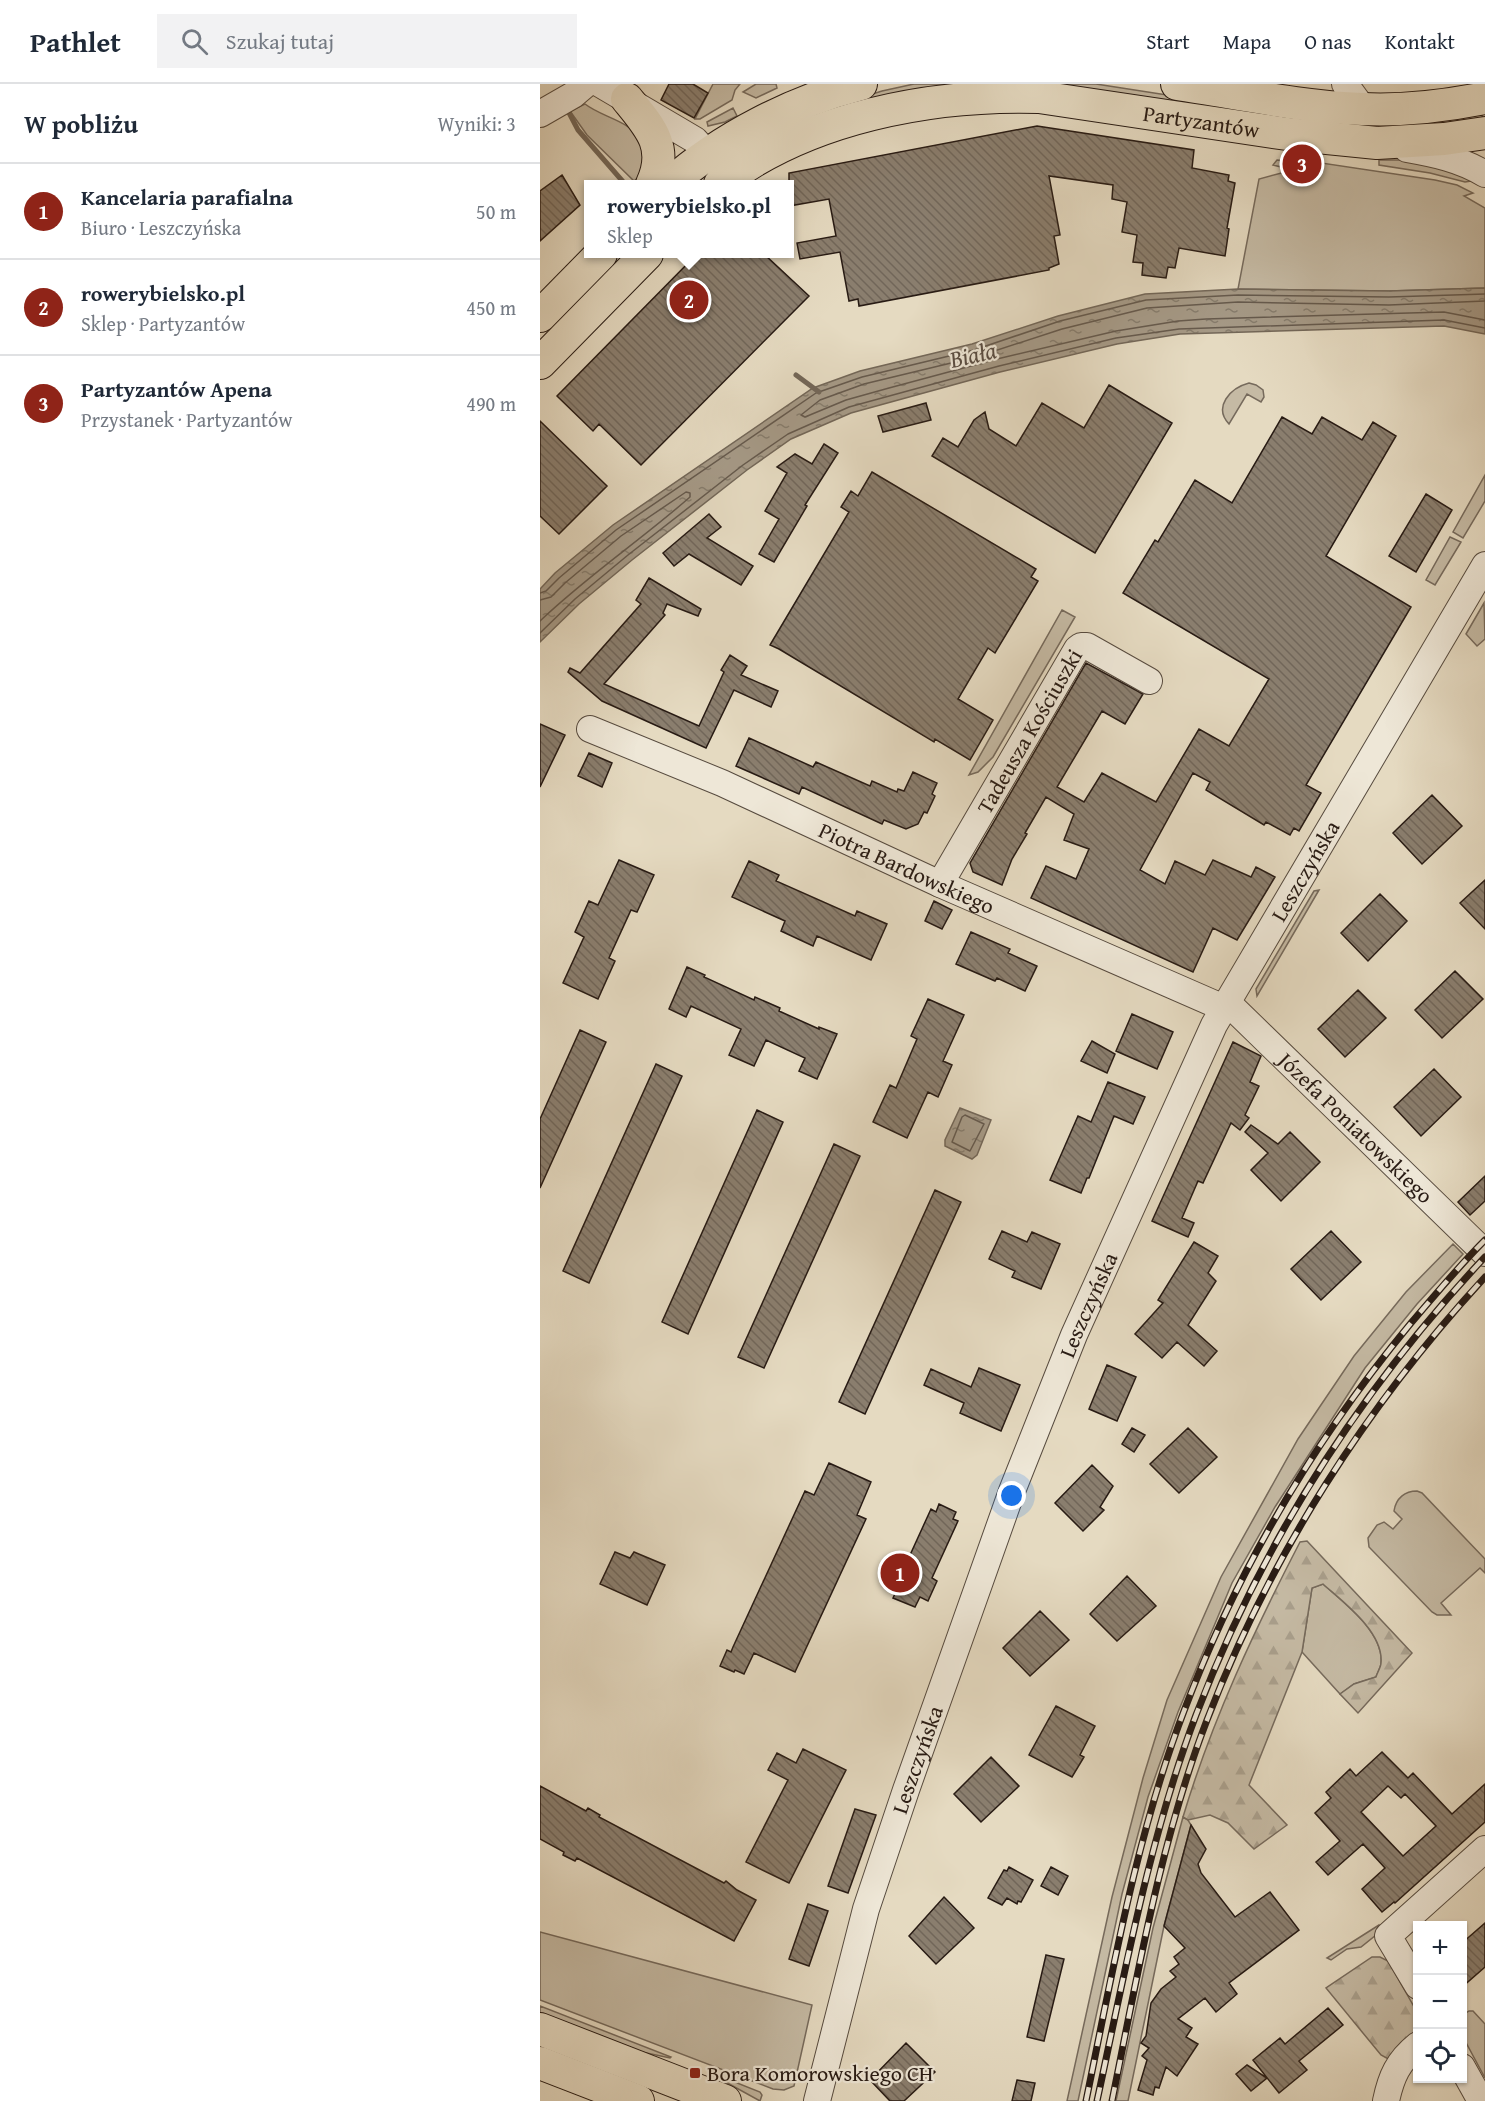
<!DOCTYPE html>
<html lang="pl">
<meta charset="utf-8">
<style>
:root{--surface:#fff;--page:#f2f2f3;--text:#1f2937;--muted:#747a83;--line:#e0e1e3;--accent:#8f2418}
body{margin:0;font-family:"Gentium Book Plus",serif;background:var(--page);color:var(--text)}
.controls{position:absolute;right:18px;bottom:18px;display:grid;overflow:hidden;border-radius:0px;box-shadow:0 2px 4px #0004}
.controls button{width:54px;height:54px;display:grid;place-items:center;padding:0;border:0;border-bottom:2px solid var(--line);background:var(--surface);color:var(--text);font:30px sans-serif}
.you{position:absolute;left:472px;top:1412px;width:21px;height:21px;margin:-15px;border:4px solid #fff;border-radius:50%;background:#1a73e8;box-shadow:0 0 0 9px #1a73e833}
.badge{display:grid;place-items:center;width:39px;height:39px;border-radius:50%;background:var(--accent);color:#fff;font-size:20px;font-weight:700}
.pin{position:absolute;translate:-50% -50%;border:3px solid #fff;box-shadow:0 2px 6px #0006}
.popup{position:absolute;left:44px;top:96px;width:210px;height:78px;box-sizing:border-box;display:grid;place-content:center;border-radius:0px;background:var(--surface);filter:drop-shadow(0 2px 4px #0005);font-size:20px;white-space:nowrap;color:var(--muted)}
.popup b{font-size:22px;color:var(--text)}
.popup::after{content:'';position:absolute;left:50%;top:100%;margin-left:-12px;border:12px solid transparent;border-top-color:var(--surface)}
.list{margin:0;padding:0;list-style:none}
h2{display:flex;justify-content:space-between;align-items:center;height:78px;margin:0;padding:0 24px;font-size:26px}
h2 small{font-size:20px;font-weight:400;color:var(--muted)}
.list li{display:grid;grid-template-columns:39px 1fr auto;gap:18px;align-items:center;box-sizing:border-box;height:96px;padding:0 24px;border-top:2px solid var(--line)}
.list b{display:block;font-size:22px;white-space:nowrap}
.list p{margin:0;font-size:20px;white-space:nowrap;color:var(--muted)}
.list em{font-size:20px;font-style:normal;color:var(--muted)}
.icon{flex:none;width:33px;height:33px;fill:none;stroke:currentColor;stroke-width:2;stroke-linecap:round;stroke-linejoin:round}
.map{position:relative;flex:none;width:945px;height:2017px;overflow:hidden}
header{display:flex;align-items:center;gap:36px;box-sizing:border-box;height:84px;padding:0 30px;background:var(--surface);border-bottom:2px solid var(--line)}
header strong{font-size:28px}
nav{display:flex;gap:33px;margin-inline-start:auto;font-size:21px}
.search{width:420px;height:54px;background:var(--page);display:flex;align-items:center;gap:15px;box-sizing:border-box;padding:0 21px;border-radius:0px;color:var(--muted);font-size:22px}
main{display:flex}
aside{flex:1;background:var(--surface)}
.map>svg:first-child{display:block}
.green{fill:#c5baa4;stroke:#766a5c;stroke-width:1.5}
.forest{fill:url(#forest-firs);stroke:#766a5c;stroke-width:1.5}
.water{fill:url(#water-ripples);stroke:#736758;stroke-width:1.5}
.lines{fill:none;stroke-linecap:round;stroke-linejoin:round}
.shore{stroke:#665a4d;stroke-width:1.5}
.stream{stroke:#736758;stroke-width:5}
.building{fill:url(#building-back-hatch);stroke:#281b14;stroke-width:1.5;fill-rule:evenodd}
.minor-casing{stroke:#574b3f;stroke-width:28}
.major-casing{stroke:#281b14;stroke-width:34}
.minor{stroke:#eee7d7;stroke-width:26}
.major{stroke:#e5dac1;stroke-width:32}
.rail-casing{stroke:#281b14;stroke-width:7}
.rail{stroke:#eee7d7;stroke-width:4.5;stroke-dasharray:14;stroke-linecap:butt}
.poi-dot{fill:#8f2418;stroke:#eee7d7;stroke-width:2}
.labels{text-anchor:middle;stroke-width:4.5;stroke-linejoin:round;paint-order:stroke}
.street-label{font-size:22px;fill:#281b14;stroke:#eee7d7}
.poi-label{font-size:22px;fill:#281b14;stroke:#eee7d7;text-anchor:start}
.water-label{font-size:24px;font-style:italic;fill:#5a4d42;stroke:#eee7d7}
</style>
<header>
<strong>Pathlet</strong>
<div class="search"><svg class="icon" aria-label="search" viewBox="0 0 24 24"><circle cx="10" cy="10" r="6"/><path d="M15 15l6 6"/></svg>Szukaj tutaj</div>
<nav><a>Start</a><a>Mapa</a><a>O nas</a><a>Kontakt</a></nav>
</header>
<main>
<aside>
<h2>W pobliżu<small>Wyniki: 3</small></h2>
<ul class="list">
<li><span class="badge">1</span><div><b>Kancelaria parafialna</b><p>Biuro · Leszczyńska</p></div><em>50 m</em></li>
<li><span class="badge">2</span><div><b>rowerybielsko.pl</b><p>Sklep · Partyzantów</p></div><em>450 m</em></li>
<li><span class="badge">3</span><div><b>Partyzantów Apena</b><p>Przystanek · Partyzantów</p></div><em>490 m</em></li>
</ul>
</aside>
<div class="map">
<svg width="945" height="2017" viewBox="0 0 945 2017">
<defs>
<pattern id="forest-firs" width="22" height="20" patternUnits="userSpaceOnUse" patternTransform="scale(1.5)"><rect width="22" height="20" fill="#c5baa4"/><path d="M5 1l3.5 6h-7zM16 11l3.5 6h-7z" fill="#a99f8c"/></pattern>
<pattern id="water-ripples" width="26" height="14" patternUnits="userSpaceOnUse" patternTransform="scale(1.5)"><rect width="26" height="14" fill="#a59986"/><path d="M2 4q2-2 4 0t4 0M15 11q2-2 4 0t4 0" fill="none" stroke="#867c6c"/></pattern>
<pattern id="building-back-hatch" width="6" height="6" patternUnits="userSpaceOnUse" patternTransform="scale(1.5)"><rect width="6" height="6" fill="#8a7e6e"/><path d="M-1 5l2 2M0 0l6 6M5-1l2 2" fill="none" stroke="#716659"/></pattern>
</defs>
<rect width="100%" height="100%" fill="#e5dac1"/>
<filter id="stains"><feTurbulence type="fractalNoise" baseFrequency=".00333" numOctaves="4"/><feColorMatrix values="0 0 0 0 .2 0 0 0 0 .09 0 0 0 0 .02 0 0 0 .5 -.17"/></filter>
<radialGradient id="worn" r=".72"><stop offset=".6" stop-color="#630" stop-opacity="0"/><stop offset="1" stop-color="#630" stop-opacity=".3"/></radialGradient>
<path class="green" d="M173 0H200L195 6 192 16 160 35H155Z
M216 0H236L237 4 216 14 203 8Z
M374 0H556L749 30 941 27 943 36 911 42 795 45 517 4 257 42 253 35 342 7Z
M45 20C58 30 73 33 87 42 94 46 99 54 104 59L102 90 94 97 47 51 30 27Z
M193 24 197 32 185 38 168 42 167 38Z
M737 76 753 78 757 83 774 84 775 78 895 96 917 101 933 109 924 112 945 124V204L849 207 698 205 719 95 753 86 733 81Z
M839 76H874L935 91 931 97 925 98 890 89 839 81Z
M709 299 716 301 723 306 724 313 721 318 707 310 689 340C673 323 690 304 709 299Z
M945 391V417L923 454 913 448Z
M910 453 921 458 895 501 886 496Z
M944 519 945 555 937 562 926 550Z
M522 526 535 533 453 673 438 688 429 691Z
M779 806 717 912 716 905 774 807Z
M913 1160 923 1170 877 1220 825 1284 735 1423 692 1499 638 1628 608 1713 582 1810 538 2017H527L572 1813 603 1694 627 1616 681 1493 758 1355 814 1272 866 1208Z
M877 1407 882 1409 945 1475V1489L940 1484 901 1519 911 1531H897L892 1528 829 1463 828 1454 837 1441 844 1438 853 1445 862 1435 854 1427C856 1414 865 1407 877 1407Z
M783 1500C803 1518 844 1548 841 1579 841 1583 837 1589 836 1593L814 1600 800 1610 762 1568 772 1504Z
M643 1733 648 1736 651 1741 624 1842 588 2017H576L613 1844Z
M839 1841 841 1847 821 1863 807 1865 791 1876 787 1874Z
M0 1848 272 1921 254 2002 244 2006 233 2005 0 1916Z
M0 1922 131 1973 130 1974 83 1964 0 1932Z
M929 1927H933L945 1940V1994L923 1953V1931Z
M172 1989 220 2008 222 2011 220 2017 171 1990Z"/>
<path class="forest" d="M767 1457 872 1569 818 1629 800 1610 814 1600 836 1593C837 1589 841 1583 841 1579 844 1548 803 1518 783 1500L772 1504 762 1568 709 1701 747 1741 714 1765 688 1739 670 1731 648 1736 643 1733C672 1636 714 1547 760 1458Z
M832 1873H840L848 1877 877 1928V1950L852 1977 841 1971 786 1904Z"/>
<path class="water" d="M945 204V250L904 242 640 250 577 260 460 288 311 329 251 355 207 386 92 476 39 520 0 558V505L15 489 73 441 273 304 320 287 432 260 518 232 605 210 698 205 849 207Z
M420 1024 451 1036 437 1071 432 1075 405 1062V1056Z"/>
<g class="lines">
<path class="shore" d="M945 217 849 221 698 218 607 224 522 245 436 273 324 300 280 316 261 331 265 333 306 316 349 304 457 275 576 247 638 237 666 235 904 228 945 236
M0 509 6 507 19 494 76 446 276 309 322 293 434 266 520 237 606 216 698 211 849 213 945 210
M0 516 11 513 25 499 81 452 146 408 150 409V413C101 456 47 492 0 537
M0 549 35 515 88 471 203 381 248 350 309 323 459 282 576 254 639 245 904 236 945 244
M425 1031 444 1040 430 1067 412 1058 422 1033Z"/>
<path class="stream" d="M26 23 38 46 85 100
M256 291 279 308"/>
</g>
<path class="building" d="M129 0H153L168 9 154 34 121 16Z
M497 42 654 66 652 84 689 91 688 97 695 99 687 144 689 145 685 172 639 164 635 184 628 183 626 194 602 191 603 179 593 178 597 151 582 148 587 118 572 115 573 101 509 92 520 151 514 152 519 180 509 184V186L319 222 318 215 309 217 300 168 260 175 257 159 296 152 289 115 249 122V89Z
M22 91 40 121 0 157V107Z
M157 170H224L269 212 101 381 59 340 53 347 17 312Z
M569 301 632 339 555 469 392 372 403 354 418 363 434 336 445 328 449 345 476 362 502 319 544 344Z
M386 319 391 336 343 348 338 332Z
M742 333 772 350 782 333 822 356 833 338 856 352 786 472 871 523 766 701 781 709 759 747 754 744 750 751 726 738 724 741 666 706 670 698 653 689 600 786 625 800 635 777 665 791 673 776 711 793 716 783 735 793 697 856 673 844 653 888 491 814 506 782 536 795 549 765 524 756 534 730 506 713 485 749 487 750 472 775 462 801 433 788 430 779 546 579 603 610 585 640 562 627 517 703 544 718 562 689 616 718 659 645 689 662 729 595 583 509 615 456 618 458 655 396 692 419Z
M0 337 67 402 19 450 0 432Z
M284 360 298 369 265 421 267 422 234 478 219 470 239 435 225 427 247 389 237 383 255 370 272 380Z
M332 388 496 485 491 493 498 497 455 569 448 564 418 615 453 636 430 676 395 655 394 658 239 565 230 561 309 428 301 423 311 407 318 412Z
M886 410 912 426 876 488 849 472Z
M169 430 181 443 167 454 213 482 201 501 149 470 134 482 123 469Z
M109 494 161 525 158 532 127 520 123 529 125 531 64 600 159 642 184 588 181 586 190 571 207 582 201 591 238 607 231 623 194 606 166 664 62 617 28 588 30 584 40 589 101 520 96 516Z
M0 640 25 651 0 703Z
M209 654 273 683 276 678 330 702 332 697 357 708 358 705 364 707 373 688 397 699 392 710 395 712 387 729 384 728 378 740 366 745 344 736 342 740 262 703 259 710 196 682Z
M49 669 72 679 62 703 38 692Z
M892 711 922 742 882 780 853 749Z
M79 776 114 791 97 828 91 826 69 874 75 877 58 915 23 899 44 853 35 848 49 817 58 821Z
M209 777 239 791 236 797 315 832 317 827 347 840 331 876 277 852 273 862 241 847 245 837 192 813Z
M945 796V845L920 819Z
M840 810 867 837 828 877 801 849Z
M394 817 412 826 402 845 385 837Z
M431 848 470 865 468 869 497 882 485 907 457 894 455 897 416 880Z
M147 883 165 891 164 893 214 916 215 913 240 924 239 927 279 945V943L297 950 277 995 259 987 265 974 226 956 214 982 189 971 201 945 151 922 146 933 129 925Z
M915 887 943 915 902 954 875 926Z
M818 906 846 934 805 973 778 945Z
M388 915 424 931 403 977 412 981 398 1013 388 1008 367 1054 333 1038 350 1001 356 1004 377 955 371 952Z
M592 930 633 948 617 985 576 967Z
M40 946 66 958 0 1104V1035Z
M552 957 575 970 567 989 541 977Z
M693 958 721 972 710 998 719 1002 705 1031 709 1034 700 1046 691 1039 663 1099 658 1097 642 1134 654 1139 648 1153 612 1137Z
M116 980 142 992 49 1199 23 1187Z
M894 985 921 1013 881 1052 854 1023Z
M568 998 605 1013 593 1040 574 1032 549 1094H547L541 1109 510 1096 538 1032 551 1038Z
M217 1026 243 1038 148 1250 122 1238Z
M711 1041 738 1060 750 1048 780 1078 741 1117 711 1086 728 1069 705 1048Z
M294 1060 320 1072 224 1284 198 1273Z
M945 1092V1117L930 1131 918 1118Z
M395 1106 421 1118 325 1330 299 1318Z
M462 1147 487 1158 492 1148 520 1160 501 1205 472 1193 475 1187 449 1175Z
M791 1147 821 1178 781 1216 751 1185Z
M654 1158 678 1172 668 1189 676 1197 648 1241 677 1267 664 1282 637 1258 622 1274 595 1250 623 1219 618 1216Z
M567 1281 596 1293 577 1337 549 1325Z
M439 1284 480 1301 461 1347 420 1329 424 1319 384 1301 391 1285 431 1303Z
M592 1344 605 1351 594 1368 582 1360Z
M648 1344 677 1373 639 1409 610 1380Z
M289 1379 331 1398 317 1431 326 1435 255 1588 214 1569 204 1590 195 1586 194 1588 180 1582 187 1566 191 1568 193 1563 265 1407 274 1411Z
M552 1381 573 1402 560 1423 564 1426 543 1447 515 1419Z
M399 1420 416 1428 413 1435 418 1437 392 1494 397 1497 388 1517 380 1513 375 1523 353 1514 358 1503 351 1500 359 1479 365 1482 391 1425 396 1428Z
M75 1468 90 1474 94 1468 125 1481 107 1521 60 1500Z
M587 1492 616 1522 577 1557 550 1530Z
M500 1527 529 1556 490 1592 463 1564Z
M516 1622 555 1642 540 1671 544 1673 532 1693 489 1671Z
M263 1665 306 1686 249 1799 206 1778 248 1696 228 1686 237 1669 256 1679Z
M842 1668 868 1694 873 1689 912 1730 945 1700V1738L855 1819 854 1818 842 1828 822 1805 845 1784 823 1760 788 1791 776 1778 800 1757 775 1729 791 1714 786 1708 810 1685 816 1692ZM848 1702 861 1714 865 1710 896 1742 863 1772 821 1728Z
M451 1673 479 1702 441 1738 414 1710Z
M0 1702 46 1727 48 1724 60 1731 59 1733 184 1799 186 1797 197 1806 216 1816 194 1857 37 1774 35 1777 23 1771 24 1768 0 1755Z
M315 1725 336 1731 308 1809 288 1802Z
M651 1741 666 1765 658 1780 661 1789 695 1833 730 1808 759 1846 689 1899 697 1910 676 1928 665 1914 638 1935 652 1944 646 1953 658 1960 637 1992 626 1983 619 2004 615 2003 613 2011 598 2006 607 1976 602 1972 609 1964 601 1959 606 1952 611 1919 621 1905 636 1893 630 1887 639 1880 634 1873 645 1864 624 1842Z
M469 1783 493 1796 481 1818 478 1817 477 1820 467 1814 462 1821 448 1814 464 1786 467 1787Z
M511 1783 528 1792 518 1811 501 1802Z
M404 1813 434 1844 396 1880 369 1852Z
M268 1820 288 1827 269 1882 249 1875Z
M945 1839V1883L922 1903V1859Z
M506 1871 524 1875 504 1957 487 1953Z
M788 1924 803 1941 759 1977 767 1986 739 2009 713 1976 740 1954 745 1960Z
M366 1959 395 1988 364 2017H350L330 1996Z
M707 1981 727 1994 711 2007 696 1990Z
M477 1996 495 1999 491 2017H472Z"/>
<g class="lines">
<g class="minor-casing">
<g id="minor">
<path d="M60 0 155 56 181 84"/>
<path d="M805 0 824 26"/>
<path d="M0 30 33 11 46 0"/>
<path d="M867 65C895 70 920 75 945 90"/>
<path id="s1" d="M50 645 182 699 400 800 684 924"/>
<path id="s2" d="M400 800 537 565 541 562H547L609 597"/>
<path id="s3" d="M687 918 945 1169"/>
<path d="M878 1902 848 1852 945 1765"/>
<path d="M922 1983 941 2017"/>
<path id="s4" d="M277 2017 326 1825 366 1706 472 1407 534 1251 674 941 945 481"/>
<path d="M846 2017C851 1993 858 1977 878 1961"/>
</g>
</g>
<g class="major-casing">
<g id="major">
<path d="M637 0C698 9 760 23 822 25 863 27 905 22 945 14"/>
<path d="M87 15C110 43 129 63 112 100"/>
<path d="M130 100C181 54 254 17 321 0"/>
<path id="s5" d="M180 100C267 33 391 10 499 13L747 50 837 59 904 55 945 49"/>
<path d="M0 232 61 170"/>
<path d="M0 279 107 170"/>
<path d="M0 1945 185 2017"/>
<path d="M0 1979 98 2017"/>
</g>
</g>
<use href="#minor" class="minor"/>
<use href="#major" class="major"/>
<g class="rail-casing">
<path id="rail" d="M546 2017C573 1886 596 1752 644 1627 697 1486 775 1355 871 1239 895 1211 919 1182 945 1156
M557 2017C585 1888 609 1755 656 1631 721 1461 820 1306 945 1173
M572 2017C598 1889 620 1758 667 1636 730 1472 826 1322 945 1193"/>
</g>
<use href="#rail" class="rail"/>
</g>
<rect class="poi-dot" x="149" y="1983" width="12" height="12" rx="3"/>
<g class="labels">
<g class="street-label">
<text dy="8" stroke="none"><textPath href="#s5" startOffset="501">Partyzantów</textPath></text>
<text dy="8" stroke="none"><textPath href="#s2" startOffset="177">Tadeusza Kościuszki</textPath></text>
<text dy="8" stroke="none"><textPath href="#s1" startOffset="346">Piotra Bardowskiego</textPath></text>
<text dy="8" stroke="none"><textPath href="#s4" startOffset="1328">Leszczyńska</textPath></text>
<text dy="8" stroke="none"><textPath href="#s3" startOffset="180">Józefa Poniatowskiego</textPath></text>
<text dy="8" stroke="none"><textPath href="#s4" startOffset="842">Leszczyńska</textPath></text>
<text dy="8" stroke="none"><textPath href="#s4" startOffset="356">Leszczyńska</textPath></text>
</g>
<g class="poi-label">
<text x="167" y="1997">Bora Komorowskiego CH</text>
</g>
<g class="water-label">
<text transform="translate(433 271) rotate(-13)" y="8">Biała</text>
</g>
</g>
<rect width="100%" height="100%" filter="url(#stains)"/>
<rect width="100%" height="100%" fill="url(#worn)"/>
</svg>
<div class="controls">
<button>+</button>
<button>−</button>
<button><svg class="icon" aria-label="locate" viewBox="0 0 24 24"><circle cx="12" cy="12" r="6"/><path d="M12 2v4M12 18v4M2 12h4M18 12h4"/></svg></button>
</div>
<div class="you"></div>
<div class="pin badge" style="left:360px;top:1489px">1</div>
<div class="pin badge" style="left:149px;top:216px">2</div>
<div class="popup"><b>rowerybielsko.pl</b>Sklep</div>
<div class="pin badge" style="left:762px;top:80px">3</div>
</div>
</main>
